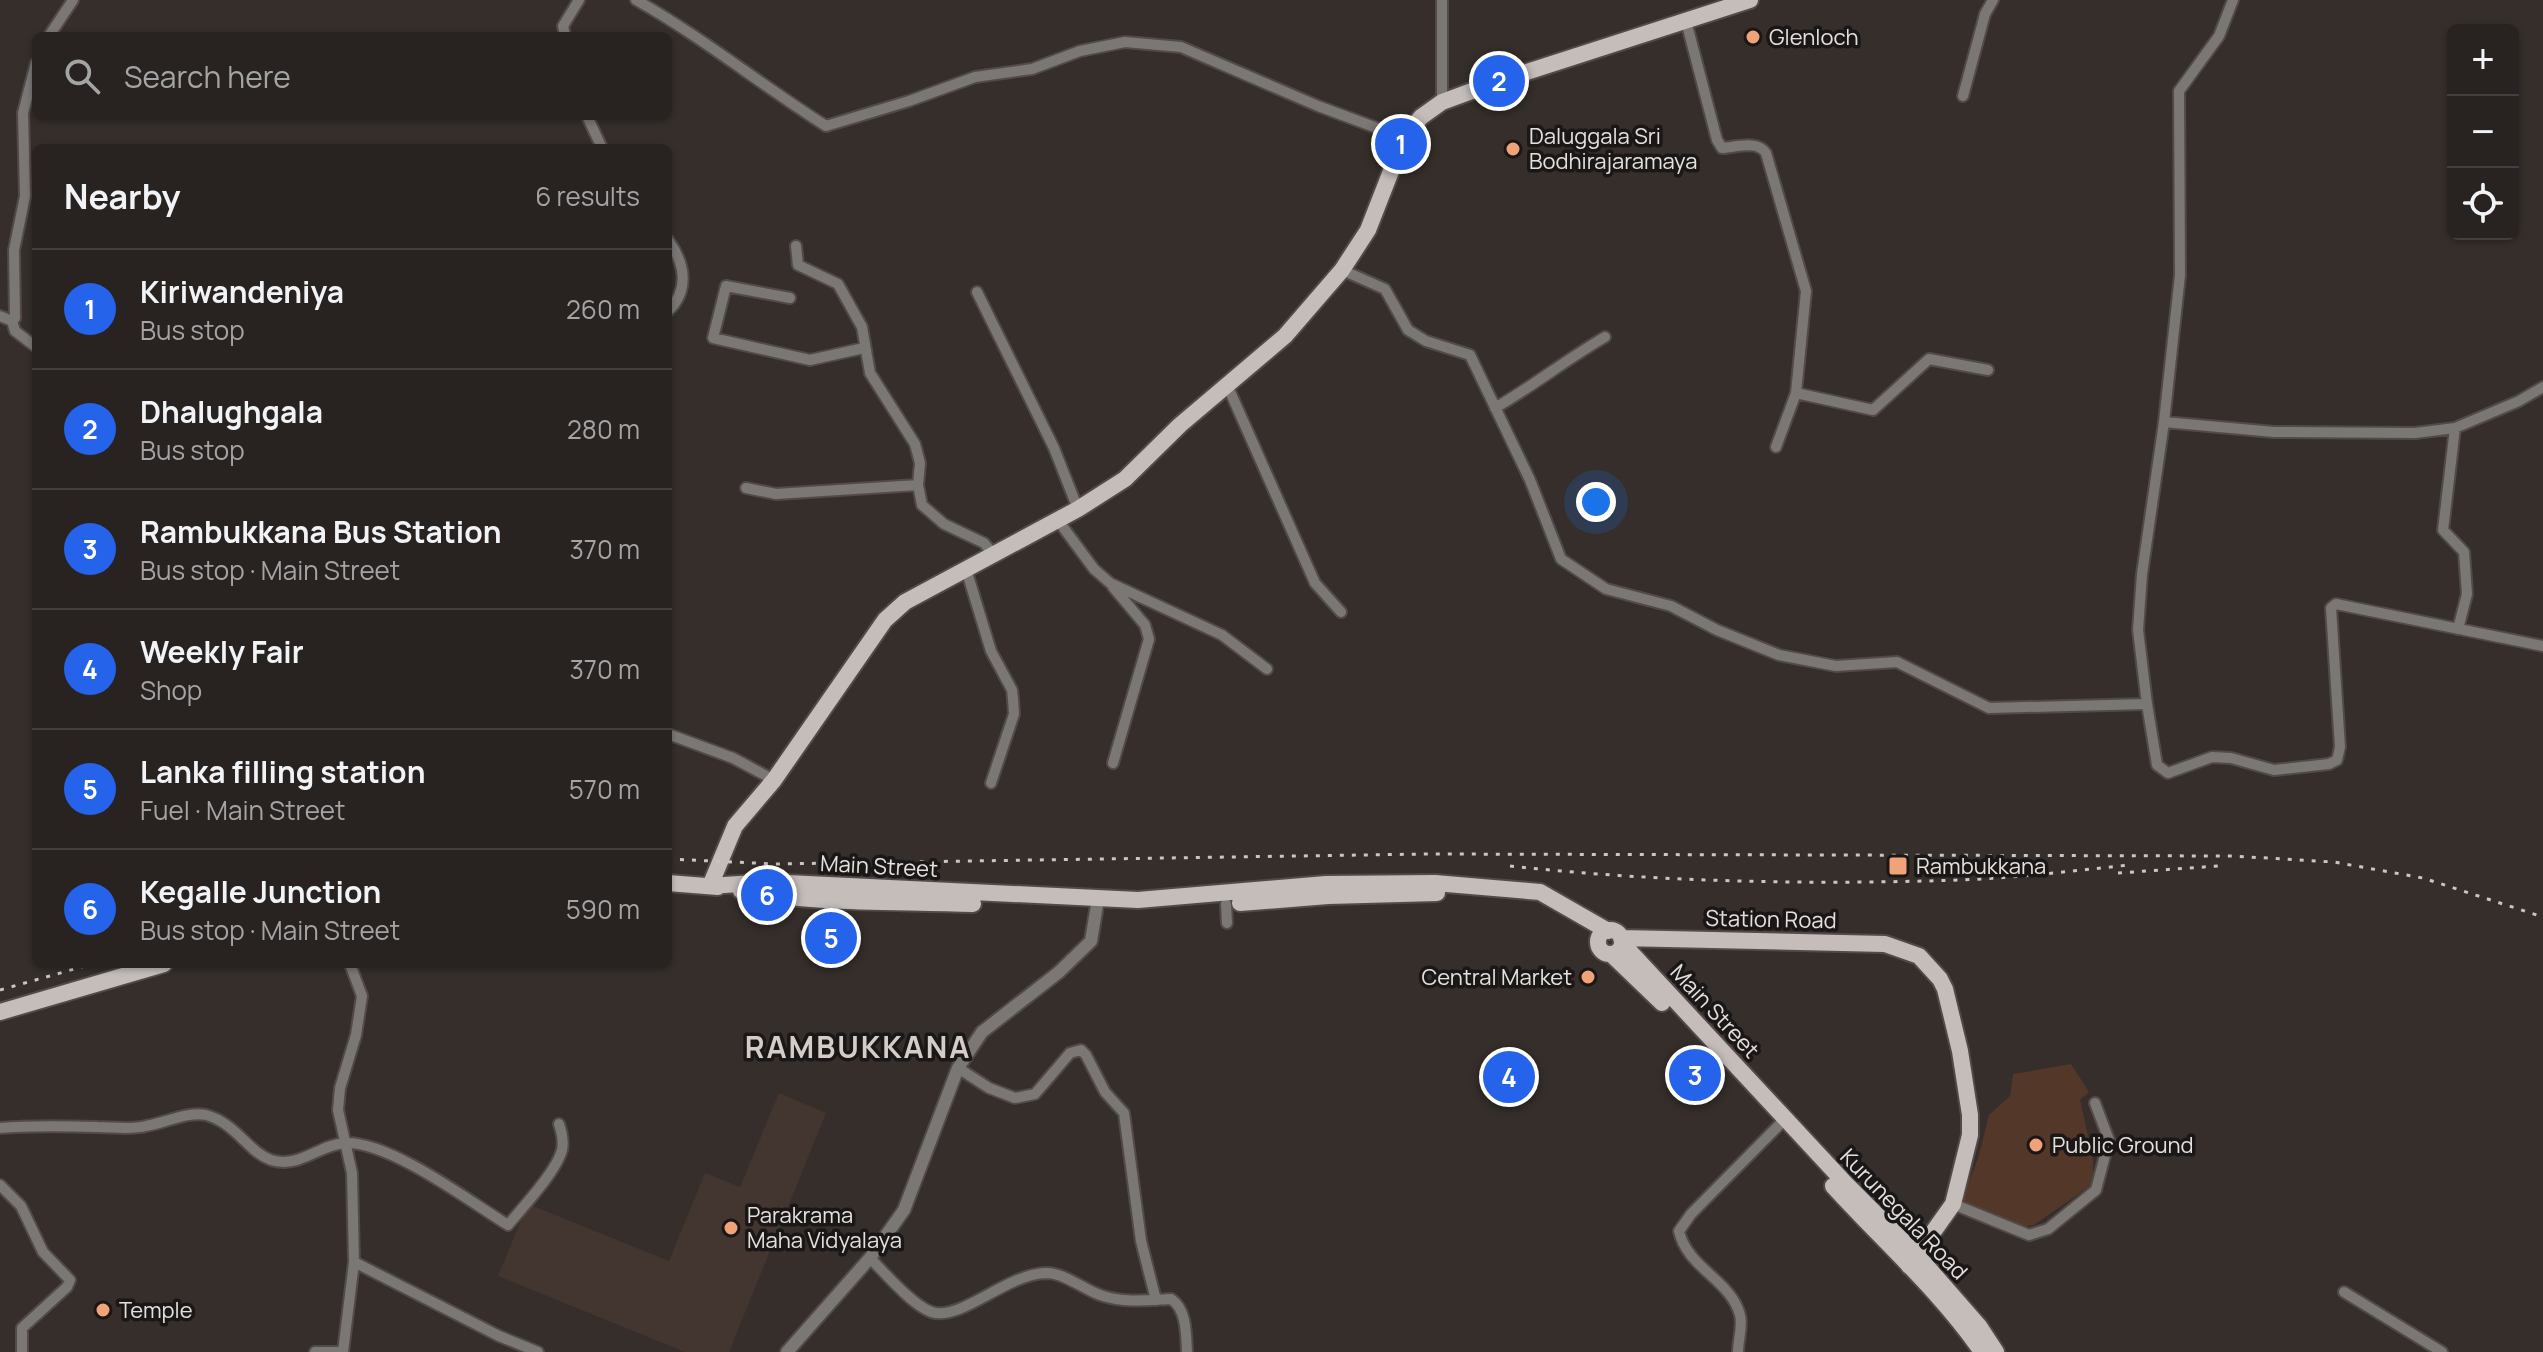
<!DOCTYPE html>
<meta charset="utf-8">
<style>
:root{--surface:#282220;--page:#342f2d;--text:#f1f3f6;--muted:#a5a4a5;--line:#443f3e;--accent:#2563eb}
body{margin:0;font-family:Manrope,sans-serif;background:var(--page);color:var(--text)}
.controls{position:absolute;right:24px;top:24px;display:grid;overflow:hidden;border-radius:12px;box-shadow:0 2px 6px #0004}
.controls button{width:72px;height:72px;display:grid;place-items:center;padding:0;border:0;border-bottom:2px solid var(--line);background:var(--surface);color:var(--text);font:40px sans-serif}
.you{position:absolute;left:1596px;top:502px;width:28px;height:28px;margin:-20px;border:6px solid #fff;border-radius:50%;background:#1a73e8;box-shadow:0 0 0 12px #1a73e833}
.badge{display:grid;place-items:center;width:52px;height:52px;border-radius:50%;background:var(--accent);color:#fff;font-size:26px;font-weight:700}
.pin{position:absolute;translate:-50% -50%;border:4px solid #fff;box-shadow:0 2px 8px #0006}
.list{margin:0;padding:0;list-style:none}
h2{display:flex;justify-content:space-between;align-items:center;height:104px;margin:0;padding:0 32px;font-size:34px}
h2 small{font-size:26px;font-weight:400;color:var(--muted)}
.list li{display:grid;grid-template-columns:52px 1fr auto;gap:24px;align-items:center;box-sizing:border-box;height:120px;padding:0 32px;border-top:2px solid var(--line)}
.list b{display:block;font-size:30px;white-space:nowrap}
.list p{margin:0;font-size:26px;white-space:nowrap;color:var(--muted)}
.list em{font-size:26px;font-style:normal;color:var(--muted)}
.icon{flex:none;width:44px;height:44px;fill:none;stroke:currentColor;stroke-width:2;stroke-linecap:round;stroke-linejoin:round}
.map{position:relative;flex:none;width:2543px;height:1352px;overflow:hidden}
.search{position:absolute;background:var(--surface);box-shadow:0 2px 6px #0004;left:32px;top:32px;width:640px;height:88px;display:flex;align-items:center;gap:20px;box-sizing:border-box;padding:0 28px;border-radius:12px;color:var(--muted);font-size:30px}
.panel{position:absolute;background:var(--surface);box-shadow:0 2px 6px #0004;left:32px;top:144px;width:640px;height:824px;border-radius:12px}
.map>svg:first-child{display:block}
.built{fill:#433630}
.green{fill:#533728}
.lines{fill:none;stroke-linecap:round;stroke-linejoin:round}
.minor-casing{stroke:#514a48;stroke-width:14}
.tertiary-casing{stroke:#514a48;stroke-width:16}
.primary-casing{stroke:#514a48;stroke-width:20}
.minor{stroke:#7a7775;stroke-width:10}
.tertiary{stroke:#7a7775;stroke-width:12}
.primary{stroke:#c4bdba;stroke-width:16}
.rail{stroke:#cac6c4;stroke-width:3;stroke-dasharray:4 8;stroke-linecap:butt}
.poi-dot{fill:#f0a279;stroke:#1a1716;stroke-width:3}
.labels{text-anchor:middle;stroke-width:7;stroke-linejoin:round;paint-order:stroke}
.poi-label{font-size:22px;fill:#e4e0de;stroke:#1a1716;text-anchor:start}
.street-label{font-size:22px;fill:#e4e0de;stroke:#1a1716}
.district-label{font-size:30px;font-weight:bold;letter-spacing:2px;fill:#d4ccc8;stroke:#1a1716}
</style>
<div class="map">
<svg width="2543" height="1352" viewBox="0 0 2543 1352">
<rect width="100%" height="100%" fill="#352e2b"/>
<path class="built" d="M779 1093 826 1113 729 1352H685L498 1276 528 1204 669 1261 705 1173 740 1187Z"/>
<path class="green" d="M2071 1064 2089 1092 2080 1100 2093 1157V1184L2034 1225 2022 1227 1962 1201 1979 1155 1989 1115 2010 1096 2013 1074Z"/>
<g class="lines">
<g class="minor-casing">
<path id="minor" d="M636 0C702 37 761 85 826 126L909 101 975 77 1032 69 1080 51 1125 42 1181 47 1318 106 1404 138
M1442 0V102
M1686 21 1717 140 1722 148C1737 147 1757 140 1766 153L1806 291 1796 393 1776 447
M49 36 73 0
M565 36 563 26 579 0
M1963 96 1985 14 1993 0
M587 116 602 148
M668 240C685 263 690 290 668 311
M796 246 798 265 838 284 862 327 870 373 915 444 920 463 918 485 922 505 944 524 984 543 993 554
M1342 270 1385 289 1408 330 1426 341 1470 355 1530 480 1561 559 1606 589 1671 606 1717 630 1779 655 1836 666 1897 662 1989 708 2147 704 2138 630 2142 574 2164 422 2180 275 2179 91 2219 36 2233 0
M977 292 1054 448 1078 509
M790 298 726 286 713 338 810 360 864 348
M0 316 12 321 15 318 14 250 25 196 23 113 36 63
M12 321 15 331 36 347
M1228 387 1315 583 1341 612
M1796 393 1873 410 1929 359 1988 370
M1495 408C1533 386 1567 359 1605 337
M2164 422 2274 432 2415 433 2455 428 2519 401 2543 387
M2455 428 2443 530 2464 552 2467 594 2458 629
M746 488 776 494 918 485
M1057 519 1094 569 1110 583 1222 635 1267 669
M966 569 991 651 1012 690 1013 699 1014 714 991 783
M1113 587 1145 625 1149 639 1113 763
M2147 704 2157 765 2168 773 2212 757 2231 758 2274 770 2329 764 2337 760 2340 747 2331 608 2336 604 2543 646
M668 734 733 758 774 780
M1226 904 1227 923
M958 1068 989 1088 1015 1098 1035 1094 1070 1053 1081 1050 1086 1055 1105 1092 1124 1113 1141 1241 1156 1300
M0 1128C33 1125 65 1126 98 1127 113 1127 131 1130 146 1126 164 1123 189 1111 206 1115 236 1123 248 1152 271 1160 300 1169 319 1144 346 1143 391 1142 469 1201 508 1225 523 1207 556 1172 562 1150 564 1141 562 1133 559 1124
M0 1185 21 1206 43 1252 70 1280 67 1287 22 1328V1352
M1953 1204 2029 1235 2048 1229 2096 1190 2109 1140 2095 1103
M870 1258C884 1272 917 1311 936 1313 965 1317 1008 1274 1046 1273 1066 1273 1085 1291 1103 1296 1125 1303 1149 1300 1171 1299 1187 1309 1186 1335 1187 1352
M354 1262 499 1336 538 1352
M2344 1292 2442 1352
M315 1352H343
M343 1352 354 1262 352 1173 338 1110 340 1088 356 1035 362 996 350 964
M1738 1352C1738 1340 1743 1326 1740 1315 1731 1280 1687 1268 1679 1231L1691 1214 1786 1118"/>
</g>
<g class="tertiary-casing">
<path id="tertiary" d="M787 1352 870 1258 904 1210 958 1068 982 1032 1059 972 1091 941 1098 899"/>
</g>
<g class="primary-casing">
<path id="primary" d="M668 883 718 887
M710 886 735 826 774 780 885 620 905 602 1078 509 1125 479 1180 425 1285 336 1342 270 1368 230 1404 138 1421 117 1442 102 1499 81 1750 0
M710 886 767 882 1138 900 1326 884 1435 883 1540 892 1608 931
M741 891C817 904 896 901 973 904
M1240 903 1328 896 1437 893
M1598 942a12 12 0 1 1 24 0a12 12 0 1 1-24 0Z
M1621 938 1885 944 1919 956 1940 979 1945 989 1960 1051 1970 1115V1135L1953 1204 1909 1266
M1622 943 1846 1184 1917 1255 1979 1326 1996 1352
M1611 954 1662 1003
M0 1012 164 964
M1833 1186C1883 1241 1940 1291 1982 1352"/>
</g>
<use href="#minor" class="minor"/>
<use href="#tertiary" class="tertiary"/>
<use href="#primary" class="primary"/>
<path class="rail" d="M668 859 775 864 1426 854 2232 856 2334 862 2423 878 2543 917
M1510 866C1658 882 1810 885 1959 880 2015 878 2072 871 2129 865
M2118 873 2218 866
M0 990 92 964"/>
</g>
<g class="poi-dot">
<circle cx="1753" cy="37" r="8"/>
<circle cx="1513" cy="149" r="8"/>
<rect x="1888" y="856" width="20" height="20" rx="4"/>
<circle cx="1588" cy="977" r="8"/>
<circle cx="2036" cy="1145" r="8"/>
<circle cx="731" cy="1228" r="8"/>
<circle cx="103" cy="1310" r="8"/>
</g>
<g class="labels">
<g class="poi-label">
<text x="1769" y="45">Glenloch</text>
<text x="1529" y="144">Daluggala Sri<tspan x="1529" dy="25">Bodhirajaramaya</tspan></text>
<text x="1916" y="874">Rambukkana</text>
<text x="1572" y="985" text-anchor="end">Central Market</text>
<text x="2052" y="1153">Public Ground</text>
<text x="747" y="1223">Parakrama<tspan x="747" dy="25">Maha Vidyalaya</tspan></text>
<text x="119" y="1318">Temple</text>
</g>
<g class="street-label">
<text transform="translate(879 866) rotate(3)" y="8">Main Street</text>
<text transform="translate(1771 919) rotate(1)" y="8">Station Road</text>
<text transform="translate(1715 1011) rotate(47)" y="8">Main Street</text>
<text transform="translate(1904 1214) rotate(46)" y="8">Kurunegala Road</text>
</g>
<g class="district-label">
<text x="858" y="1058">RAMBUKKANA</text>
</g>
</g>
</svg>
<div class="controls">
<button>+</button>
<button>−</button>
<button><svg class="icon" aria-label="locate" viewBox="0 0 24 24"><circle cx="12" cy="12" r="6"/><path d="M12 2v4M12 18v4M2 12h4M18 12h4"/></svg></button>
</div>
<div class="you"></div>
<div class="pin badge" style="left:1401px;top:144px">1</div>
<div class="pin badge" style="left:1499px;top:81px">2</div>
<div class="pin badge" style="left:1695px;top:1075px">3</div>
<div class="pin badge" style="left:1509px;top:1077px">4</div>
<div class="pin badge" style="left:831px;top:938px">5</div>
<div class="pin badge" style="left:767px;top:895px">6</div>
<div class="search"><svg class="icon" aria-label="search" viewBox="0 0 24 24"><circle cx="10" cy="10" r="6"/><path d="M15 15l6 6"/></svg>Search here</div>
<section class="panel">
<h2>Nearby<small>6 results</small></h2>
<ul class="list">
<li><span class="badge">1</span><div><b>Kiriwandeniya</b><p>Bus stop</p></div><em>260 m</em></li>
<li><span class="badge">2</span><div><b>Dhalughgala</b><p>Bus stop</p></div><em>280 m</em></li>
<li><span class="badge">3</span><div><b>Rambukkana Bus Station</b><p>Bus stop · Main Street</p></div><em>370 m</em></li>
<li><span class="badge">4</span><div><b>Weekly Fair</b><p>Shop</p></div><em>370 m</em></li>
<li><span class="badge">5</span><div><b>Lanka filling station</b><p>Fuel · Main Street</p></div><em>570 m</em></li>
<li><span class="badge">6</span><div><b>Kegalle Junction</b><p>Bus stop · Main Street</p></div><em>590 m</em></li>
</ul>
</section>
</div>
